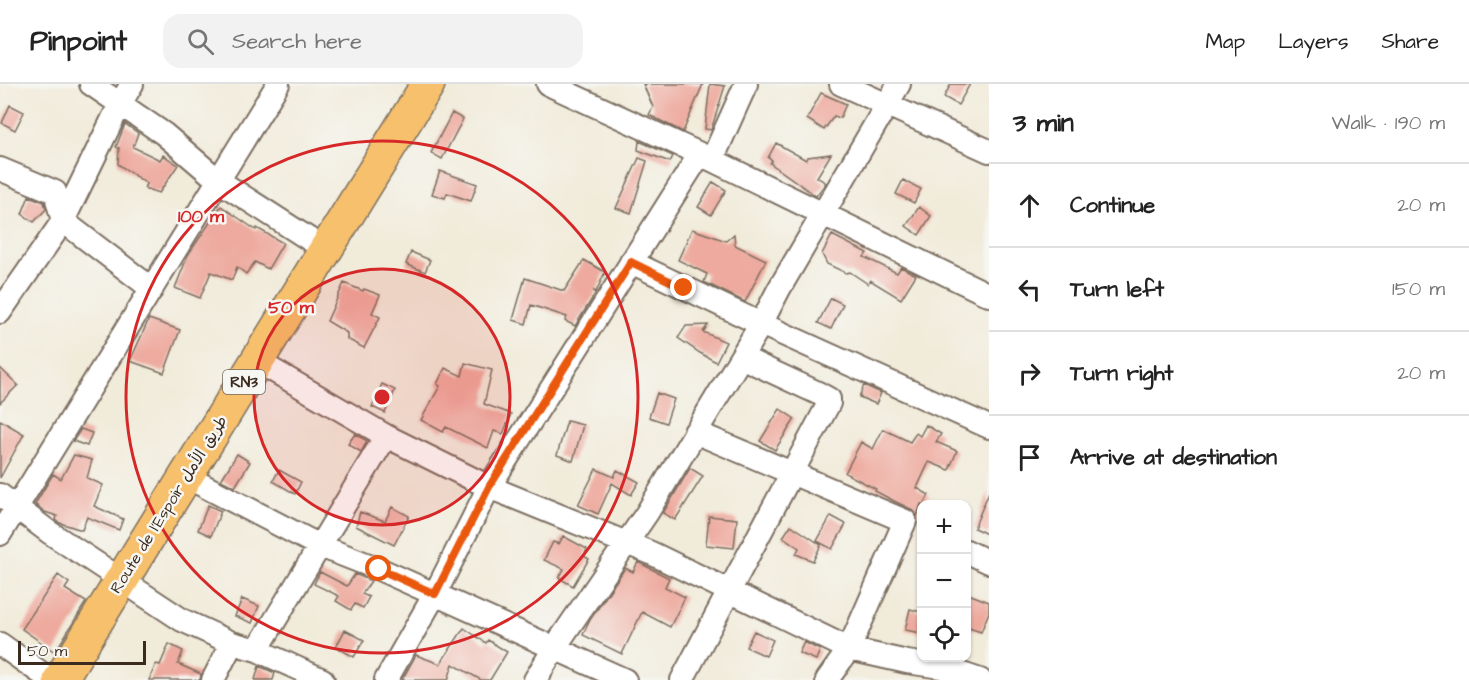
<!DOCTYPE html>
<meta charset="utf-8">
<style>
:root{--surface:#fff;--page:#f2f2f2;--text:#222;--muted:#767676;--line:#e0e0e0}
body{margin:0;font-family:"Architects Daughter","Playpen Sans Arabic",sans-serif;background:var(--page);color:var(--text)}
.controls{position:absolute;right:18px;bottom:18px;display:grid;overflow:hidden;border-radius:12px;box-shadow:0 2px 4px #0004}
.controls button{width:54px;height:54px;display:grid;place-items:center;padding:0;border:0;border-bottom:2px solid var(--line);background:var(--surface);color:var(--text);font:30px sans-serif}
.scale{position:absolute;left:18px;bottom:15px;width:128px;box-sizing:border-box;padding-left:6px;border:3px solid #3b2a1e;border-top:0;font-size:16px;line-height:21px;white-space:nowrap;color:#3b2a1e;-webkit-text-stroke:4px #f6f6f2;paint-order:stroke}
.stop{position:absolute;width:18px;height:18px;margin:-14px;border:4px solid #ea580c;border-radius:50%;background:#fff}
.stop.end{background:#ea580c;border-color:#fff;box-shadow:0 2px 6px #0008}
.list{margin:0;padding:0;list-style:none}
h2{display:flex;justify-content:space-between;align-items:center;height:78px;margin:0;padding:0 24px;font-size:26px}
h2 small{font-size:20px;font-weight:400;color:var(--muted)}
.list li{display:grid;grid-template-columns:39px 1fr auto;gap:18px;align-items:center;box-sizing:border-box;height:84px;padding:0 24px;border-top:2px solid var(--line)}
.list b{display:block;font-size:22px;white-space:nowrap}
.list em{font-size:20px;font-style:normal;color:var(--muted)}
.icon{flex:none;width:33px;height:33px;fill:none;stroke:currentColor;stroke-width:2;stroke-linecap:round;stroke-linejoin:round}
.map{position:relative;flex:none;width:989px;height:596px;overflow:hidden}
header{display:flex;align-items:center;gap:36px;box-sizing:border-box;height:84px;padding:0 30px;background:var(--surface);border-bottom:2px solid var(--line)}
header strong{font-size:28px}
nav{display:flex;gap:33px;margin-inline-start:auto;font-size:21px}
.search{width:420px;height:54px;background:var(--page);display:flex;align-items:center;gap:15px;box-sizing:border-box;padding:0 21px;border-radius:18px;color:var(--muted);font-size:22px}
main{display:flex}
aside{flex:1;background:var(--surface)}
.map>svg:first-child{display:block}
.building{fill:#eeaa9f}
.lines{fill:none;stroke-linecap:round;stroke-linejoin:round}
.minor-casing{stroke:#7b6e60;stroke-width:26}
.highway-casing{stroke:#7b6e60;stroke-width:36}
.minor{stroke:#fff;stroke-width:22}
.highway{stroke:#f7c06c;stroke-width:33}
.route{stroke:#ea580c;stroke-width:8}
.ring{fill:none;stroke:#d62828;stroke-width:3}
.labels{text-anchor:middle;stroke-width:5;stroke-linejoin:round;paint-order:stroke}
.shield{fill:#f6f6f2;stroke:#73675e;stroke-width:1.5}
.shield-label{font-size:15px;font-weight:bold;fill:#3b2a1e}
.street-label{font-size:16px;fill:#3b2a1e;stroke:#f6f6f2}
.centre{fill:#d62828;stroke:#f6f6f2;stroke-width:3}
.ring-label{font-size:18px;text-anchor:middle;font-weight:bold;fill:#d62828;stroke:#f6f6f2;stroke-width:5;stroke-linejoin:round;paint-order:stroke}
</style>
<header>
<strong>Pinpoint</strong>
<div class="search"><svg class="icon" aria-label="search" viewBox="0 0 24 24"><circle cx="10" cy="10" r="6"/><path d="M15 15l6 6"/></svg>Search here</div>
<nav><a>Map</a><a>Layers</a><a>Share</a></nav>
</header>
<main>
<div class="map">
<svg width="989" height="596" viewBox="0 0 989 596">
<rect width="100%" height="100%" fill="#f6f6f2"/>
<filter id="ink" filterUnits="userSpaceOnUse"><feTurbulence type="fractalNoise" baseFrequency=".0167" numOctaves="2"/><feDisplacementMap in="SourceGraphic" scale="12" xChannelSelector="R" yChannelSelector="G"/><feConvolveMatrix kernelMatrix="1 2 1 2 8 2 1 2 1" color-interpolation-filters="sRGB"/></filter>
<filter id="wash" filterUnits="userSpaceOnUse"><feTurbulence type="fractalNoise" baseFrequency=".008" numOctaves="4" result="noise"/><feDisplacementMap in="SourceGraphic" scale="24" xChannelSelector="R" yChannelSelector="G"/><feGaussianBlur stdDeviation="1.35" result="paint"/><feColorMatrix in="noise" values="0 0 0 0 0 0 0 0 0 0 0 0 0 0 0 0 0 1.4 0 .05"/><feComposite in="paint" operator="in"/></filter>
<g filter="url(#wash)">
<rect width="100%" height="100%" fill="#f1ebda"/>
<g id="blocks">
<path class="building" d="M643 0H703L683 48 649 31 653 23Z
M710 0 725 2 711 46 705 45Z
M951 0H970L958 21 944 13Z
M821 9 846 20 840 34 834 32 824 46 807 35Z
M10 21 24 28 15 46 2 39Z
M452 29 463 35 442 75 431 69Z
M125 40 138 49 133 63 160 76 163 71 178 81 159 109 144 104 147 100 118 80 119 64 116 63Z
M639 57 673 72 670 78 638 66Z
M776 59 806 76 808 73 831 70 817 93 826 99 816 112 770 79 772 76 768 74Z
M639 74 647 77 631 129 616 124Z
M440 87 477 100 471 117 447 109 445 114 432 110Z
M903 96 921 105 914 119 896 110Z
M713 98 726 106 711 131 698 123Z
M29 112 44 118 46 125 34 138 22 130Z
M221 122 256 146 257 144 283 159 268 185 255 178 246 190 237 183 232 196 211 188 200 214 175 204 188 171Z
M919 123 931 132 919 151 906 142Z
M692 145 726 157 734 150 735 161 766 176 745 218 704 198 707 190 678 176Z
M832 151 867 169 864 173 897 189 901 183 916 191 901 215 870 196 868 200 850 188 846 189 827 180 822 170Z
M411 168 430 176 425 188 406 180Z
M584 176 605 188 596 208 594 207 595 210 575 242 565 237 567 233 531 221 526 240 513 236 525 194 564 207Z
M344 199 363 207 364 205 380 211 372 229 380 233 364 264 347 255V249L327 237Z
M831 214 843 220 831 245 818 239Z
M149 235 180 246 164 289 130 277Z
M708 241 703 248 726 258 716 278 700 269 678 254 686 242Z
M465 279 492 286 484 320 511 330 503 350 494 347 488 364 446 343 443 348 421 336 440 302 437 300 445 284 462 292Z
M0 284 18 301 0 319Z
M382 300 395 306 385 329 372 323Z
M864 301 881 309 876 320 859 313Z
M657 309 674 315 666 339 649 333Z
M780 325 795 335 775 366 760 357Z
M0 336 24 350 0 394Z
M567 337 583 341 573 377 557 371Z
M926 341 941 350 936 358 957 367 949 386 929 378 917 404 929 411 924 420H921L917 432 911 425 896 418 875 407 876 405 845 389 861 358 873 365 883 345 910 358 916 349 920 352Z
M81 345 92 349 87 362 73 357Z
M355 350 367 357 361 368 348 360Z
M237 370 250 378 235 403 221 396Z
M74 371 92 376 87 394 103 401 94 422 123 435 119 446 87 433 82 446 60 439 56 436 57 432 45 428 35 420 53 390 61 395Z
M690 384 703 392 675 436 663 429Z
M596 385 614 393 617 386 639 398 631 411 612 399 598 430 578 421Z
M279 386 301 398 295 410 273 397Z
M989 408V451L974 444Z
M208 421 221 427 211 452 198 446Z
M392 423 409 432 394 461 356 442 360 428 385 437Z
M709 432 737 435 734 464 706 461Z
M831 432 846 440 832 465 817 457Z
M791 441 821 461 813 477 796 470 799 464 783 453Z
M563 452 587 465 584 472 589 475 573 502 559 494 564 485 544 476 553 458 559 460Z
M638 478 669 494 665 503 685 513 670 543 642 528 622 570 583 551 588 539 625 484 633 488Z
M320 488 347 502 355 490 371 497 362 510 369 513 363 524 355 520 351 526 336 517 339 512 314 500Z
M58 491 69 499 65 505 86 518 55 568 22 545Z
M966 509 989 518V528L981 548 966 543Z
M242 515 259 522 252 539 235 532Z
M910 525 921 528V549L905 546Z
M464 544 486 559 488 556 507 568 490 596H481L453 580 448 596H402L416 571 440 580Z
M345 546 364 556 354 573 336 563Z
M754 547 773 556 766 572 746 563Z
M804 558 820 566 816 576 799 569Z
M169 560 183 567 178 580 201 590 200 596H149L156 580 160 581Z
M259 582 275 589 273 596H255Z"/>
</g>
</g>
<g filter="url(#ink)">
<use href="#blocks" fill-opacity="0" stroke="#7b6e60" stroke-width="1.5"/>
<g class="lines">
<g class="minor-casing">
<path id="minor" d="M91 0 164 50 219 97 326 166
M548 0 700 70 989 211
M841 0 989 67
M712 76 746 0
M0 85 55 108 63 137 152 205
M631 178 761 240 989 343
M0 228 63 137 120 20 132 0
M257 277 386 352 489 403 651 469 849 565 907 578 941 583 980 596
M695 348 905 437 849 565 827 596
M185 392 320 462 379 485 625 596
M0 411 49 448 182 536 232 559 257 566 323 596
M0 450 278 0
M966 467 989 478
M0 560 51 596
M257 566 386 352
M213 596 232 559
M386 596 435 510 489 403 700 70
M535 596 555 563 647 429 761 240 779 205 899 0
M682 596 829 319V315L820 310 741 273"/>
</g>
<g class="highway-casing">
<path id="highway" d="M60 596 428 0"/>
</g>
<use href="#minor" class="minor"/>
<use href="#highway" class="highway"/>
</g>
</g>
<g class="lines" filter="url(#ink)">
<path class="route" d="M379 485 435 510 489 403 631 178 684 204"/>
</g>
<circle cx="382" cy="313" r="128" fill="#d62828" fill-opacity=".12"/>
<g class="ring">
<circle cx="382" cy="313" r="128"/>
<circle cx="382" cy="313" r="256"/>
</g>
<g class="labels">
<rect class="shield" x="223" y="286" width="42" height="24" rx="4.5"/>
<g class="shield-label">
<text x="244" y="303">RN3</text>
</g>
<g class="street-label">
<text transform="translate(168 420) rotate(-58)" y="6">Route de l’Espoir طريق الأمل</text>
</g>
</g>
<circle cx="382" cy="313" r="9" class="centre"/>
<g class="ring-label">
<text x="201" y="138">100 m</text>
<text x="291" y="229">50 m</text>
</g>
</svg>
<div class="controls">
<button>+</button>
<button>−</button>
<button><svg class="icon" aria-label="locate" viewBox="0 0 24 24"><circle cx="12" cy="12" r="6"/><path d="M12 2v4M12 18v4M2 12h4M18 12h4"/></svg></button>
</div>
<div class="scale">50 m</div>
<div class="stop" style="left:379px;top:485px"></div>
<div class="stop end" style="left:684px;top:204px"></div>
</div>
<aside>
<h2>3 min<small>Walk · 190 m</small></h2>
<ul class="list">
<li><svg class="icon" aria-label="ahead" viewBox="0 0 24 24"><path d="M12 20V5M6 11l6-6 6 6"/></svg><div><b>Continue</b></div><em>20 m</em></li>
<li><svg class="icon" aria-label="left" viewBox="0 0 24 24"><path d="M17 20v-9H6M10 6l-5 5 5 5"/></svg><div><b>Turn left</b></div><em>150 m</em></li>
<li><svg class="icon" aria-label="right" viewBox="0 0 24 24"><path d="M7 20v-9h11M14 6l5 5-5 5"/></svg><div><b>Turn right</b></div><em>20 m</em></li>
<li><svg class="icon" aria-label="arrive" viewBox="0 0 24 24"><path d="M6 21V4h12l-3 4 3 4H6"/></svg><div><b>Arrive at destination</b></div></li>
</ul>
</aside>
</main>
